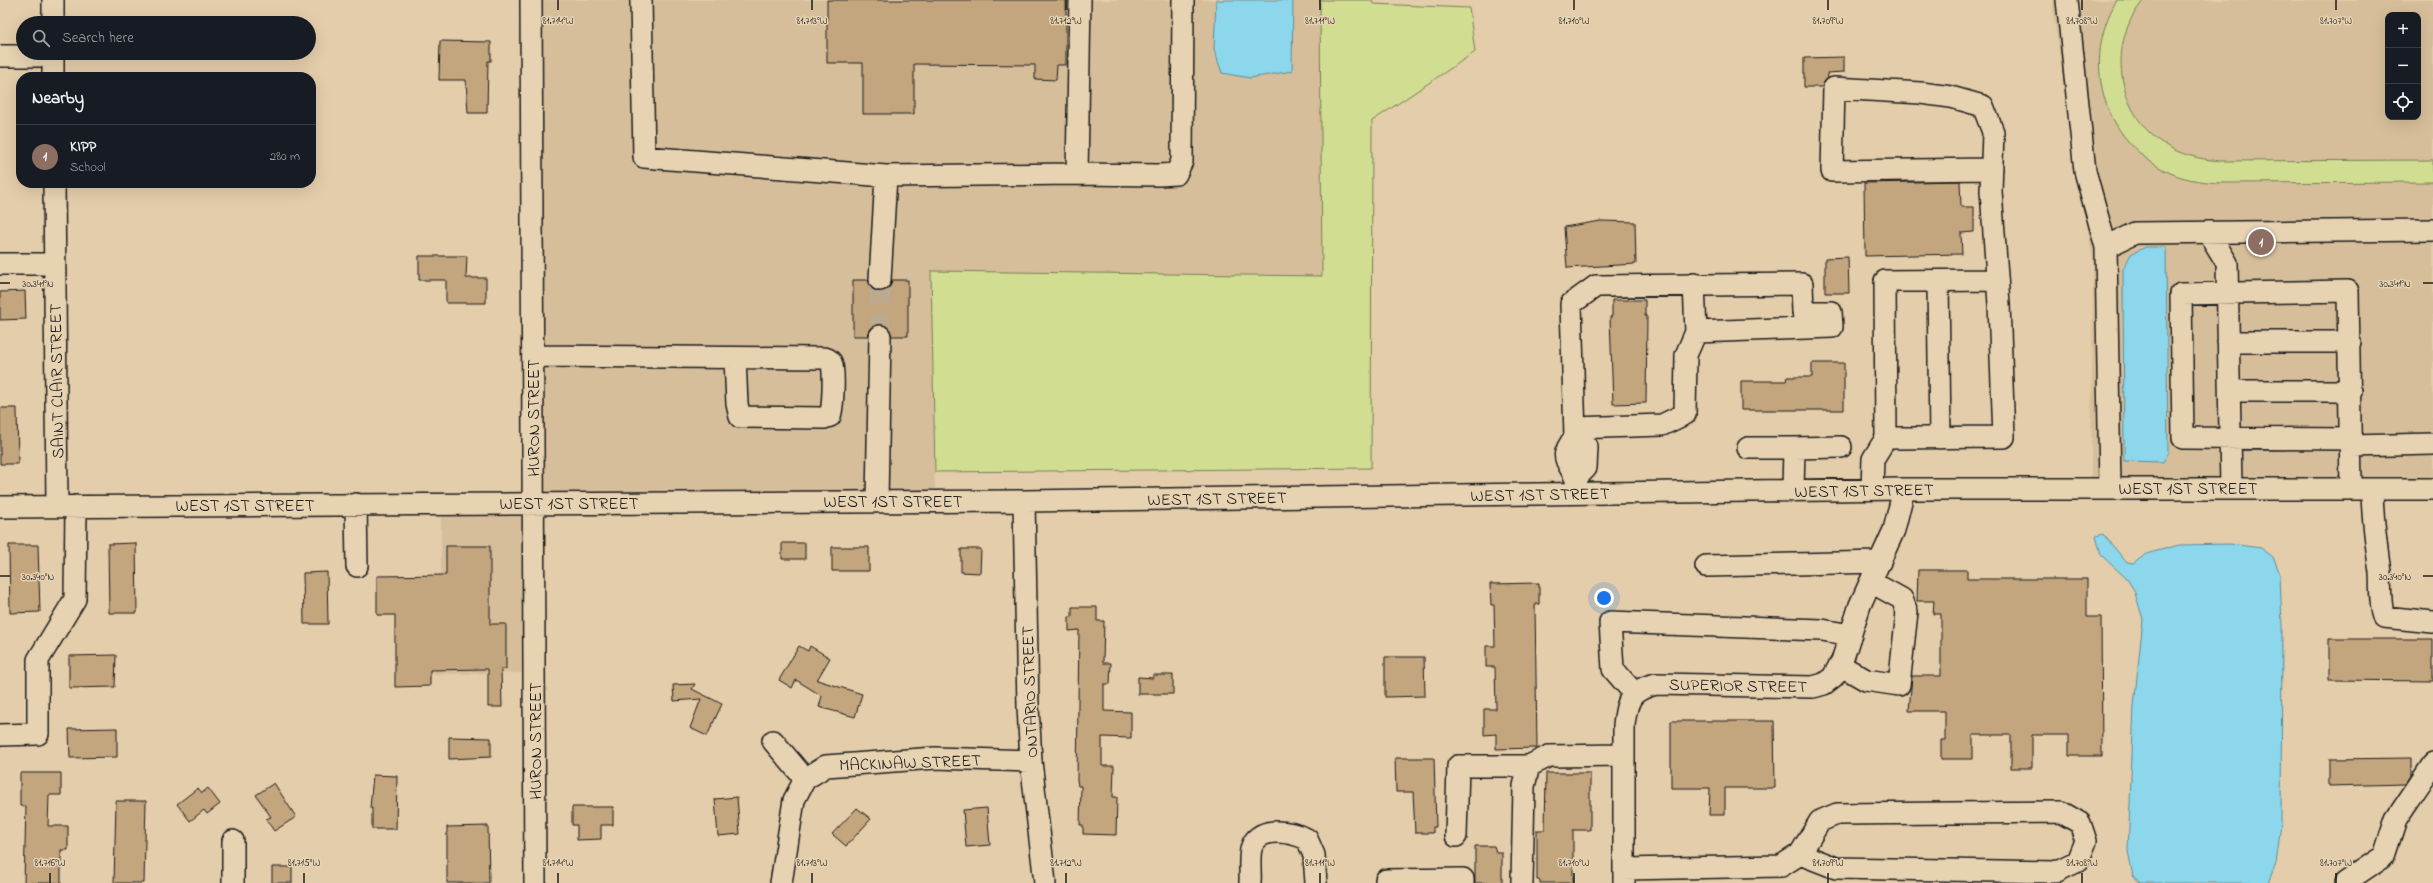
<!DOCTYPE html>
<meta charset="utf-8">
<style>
:root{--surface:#171b24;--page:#242831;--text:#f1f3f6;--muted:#9ea1a6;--line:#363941;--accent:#db2777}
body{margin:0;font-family:"Indie Flower",sans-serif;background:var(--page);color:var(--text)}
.controls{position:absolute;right:12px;top:12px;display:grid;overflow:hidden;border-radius:8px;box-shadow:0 4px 16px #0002}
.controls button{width:36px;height:36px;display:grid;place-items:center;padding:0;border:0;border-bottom:1px solid var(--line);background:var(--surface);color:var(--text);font:20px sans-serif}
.you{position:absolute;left:1604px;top:598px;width:14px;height:14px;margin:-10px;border:3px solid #fff;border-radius:50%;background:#1a73e8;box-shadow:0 0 0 6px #1a73e833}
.badge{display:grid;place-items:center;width:26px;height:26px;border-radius:50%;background:var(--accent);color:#fff;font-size:13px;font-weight:700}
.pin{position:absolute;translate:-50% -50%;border:2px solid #fff;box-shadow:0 1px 4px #0006}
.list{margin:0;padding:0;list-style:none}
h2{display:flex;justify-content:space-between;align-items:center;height:52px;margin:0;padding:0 16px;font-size:17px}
h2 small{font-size:13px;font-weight:400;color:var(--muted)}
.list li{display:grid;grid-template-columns:26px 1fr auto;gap:12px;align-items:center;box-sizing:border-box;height:64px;padding:0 16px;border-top:1px solid var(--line)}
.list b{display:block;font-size:15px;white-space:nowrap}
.list p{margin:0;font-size:13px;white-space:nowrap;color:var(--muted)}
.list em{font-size:13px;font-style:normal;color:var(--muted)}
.icon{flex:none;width:22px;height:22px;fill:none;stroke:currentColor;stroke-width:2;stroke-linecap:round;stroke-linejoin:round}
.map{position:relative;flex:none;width:2433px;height:883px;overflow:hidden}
.search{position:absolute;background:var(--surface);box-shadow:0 4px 16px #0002;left:16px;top:16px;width:300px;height:44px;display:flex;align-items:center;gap:10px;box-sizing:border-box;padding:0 14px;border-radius:22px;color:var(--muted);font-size:15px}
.panel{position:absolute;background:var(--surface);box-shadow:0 4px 16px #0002;left:16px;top:72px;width:300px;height:116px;border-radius:16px}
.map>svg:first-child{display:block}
.built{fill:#d6be9a;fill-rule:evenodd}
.green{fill:#d1de91;stroke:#767d56}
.water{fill:#8cd7ec;stroke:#5f8c99}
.building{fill:#c3a57e;stroke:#1c1c1c}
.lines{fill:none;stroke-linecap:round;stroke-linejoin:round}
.minor-tunnel{stroke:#bcaa8e;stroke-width:21;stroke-dasharray:21 10;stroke-linecap:butt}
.minor-casing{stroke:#1c1c1c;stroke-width:24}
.minor{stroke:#e7d3b2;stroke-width:21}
.ticks{fill:none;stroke:#1c1c1c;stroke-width:1.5}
.labels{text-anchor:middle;stroke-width:3;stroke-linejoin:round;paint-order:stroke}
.street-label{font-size:17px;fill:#1c1c1c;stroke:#e7d3b2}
.ticks-label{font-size:10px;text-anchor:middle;fill:#1c1c1c;stroke:#e7d3b2;stroke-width:3;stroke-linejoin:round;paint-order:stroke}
</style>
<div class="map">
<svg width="2433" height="883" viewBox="0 0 2433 883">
<rect width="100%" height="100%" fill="#e4cdaa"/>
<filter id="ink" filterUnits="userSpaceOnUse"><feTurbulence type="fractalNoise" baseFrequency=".025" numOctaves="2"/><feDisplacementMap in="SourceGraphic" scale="8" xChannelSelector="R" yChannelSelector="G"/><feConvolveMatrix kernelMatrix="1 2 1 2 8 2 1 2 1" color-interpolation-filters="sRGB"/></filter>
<g filter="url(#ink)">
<path class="built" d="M540 0H1320L1322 276 931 271 935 492 541 493Z
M2053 0H2433V479L2091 480 2093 262 2053 13ZM2388 15H2418V117H2388Z
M441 513H523L526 673 434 674 433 624 441 623Z"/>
<path class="green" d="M1320 0H1372L1373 4 1469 8 1475 52 1372 121 1371 468 935 472 931 271 1322 276Z
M2117 0H2144C2107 42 2116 111 2162 143 2180 155 2199 159 2220 161L2433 160V182L2220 183C2201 182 2181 179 2164 170 2102 137 2081 60 2117 0Z"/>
<path class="water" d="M1216 0H1293L1292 71 1250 78 1222 73 1214 49Z
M2146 247H2166L2168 454 2163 462 2124 461 2123 269 2131 254Z
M2103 534 2127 563 2133 564 2146 554 2179 545 2230 544 2261 548 2273 557 2280 574 2282 626 2281 825 2276 863 2268 883H2141L2133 876 2128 851 2134 706 2143 619 2134 590 2127 579 2101 555 2096 536Z"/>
<path class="building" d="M827 0H1066V65H1057L1056 80 1035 79V65L914 64V114H863V63H827Z
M440 41 491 42V61H488L487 113H468L466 80H439Z
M1844 57V72L1827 73 1828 78 1822 87H1804V58Z
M1960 181 1961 207H1974V232L1961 233 1962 254 1865 256 1864 183Z
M1601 221 1635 222 1636 264 1567 268 1564 227Z
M419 256H467L466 278H486V303H446V280H419Z
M1848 257 1849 293H1825V258Z
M853 280H868L873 290 880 292 890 287 892 280H908V336H892L886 326 880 324 870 330 868 336H853Z
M25 291 26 319 0 320V292Z
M1612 300H1645V316H1647L1646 403 1613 404 1610 317 1612 316Z
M1812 363H1844V410H1741V381H1786L1787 377H1812Z
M0 408H17L18 464H0Z
M136 543 137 613H109L108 544Z
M782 543H805V559H782Z
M9 545H38L40 612 10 613Z
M446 546H490V624H506V669H501L502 707H488V669L430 670V686L395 687V615H377V576L446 575Z
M832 547H869V571H832Z
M961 549H981L980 573 961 572Z
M1918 570H1967V579H2087V617H2101L2102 756H2069V735H2032V768H2011V735H1973V759H1941V740H1945V711H1909L1912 676H1941V614H1933L1934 601H1917Z
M327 572 328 624H304L303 573Z
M1539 583V604H1535L1537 748 1496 749V734L1484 735V709H1496L1495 667H1486V646H1495L1494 605H1491L1490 584Z
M1072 607H1097V621H1104L1103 663H1111L1110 684H1104V711L1131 712V738L1102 737V766H1114L1113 797H1117L1116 835 1083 834V825H1080L1081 786H1078L1077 780 1079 630 1069 631V617H1072Z
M2329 639H2433V681L2329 680Z
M799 646 808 651 810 646 830 658 817 680 862 694 855 717 819 707 822 696 796 680 792 688 779 680Z
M116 655 115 687 69 688V656Z
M1385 657H1424L1425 696 1385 697Z
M1153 675H1173V694H1138V677L1153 678Z
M695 684 692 689 722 704 707 736 690 728 701 699 674 701 673 685Z
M1671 721H1774L1775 788H1725V815H1709L1710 788H1671Z
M117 728V757L70 758 69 729Z
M449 737 491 738V757L449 759Z
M1395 758H1434L1436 827H1433V833H1415L1413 792H1396Z
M2411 758V776L2405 784 2329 786V759Z
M20 773H61V795H49L48 826H68V850H61V883H24L26 806H20Z
M1546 773H1590V830H1573V883H1540V880H1537V830H1545Z
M373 775 397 776 396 829H372V808H370Z
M274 783 296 817 274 831 266 819 271 817 256 795Z
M198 788 202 793 208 788 220 804 207 814 204 810 190 821 177 804Z
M737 797 740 834 718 836 715 799Z
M116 801H146L144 883H114Z
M572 807H613V825H601V839L577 840V825H572Z
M857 808 871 819 846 846 832 834Z
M987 808 990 845 966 847 963 810Z
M488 826 489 883H447V827Z
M1475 846H1494L1496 852H1502V883H1475Z
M272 867H292V883H272Z"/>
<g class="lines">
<path class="minor-tunnel" d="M880 336V280"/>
<g class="minor-casing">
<path id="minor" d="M53 0V23
M531 0 535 883
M641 0 644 157 886 176
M2067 0 2085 171 2106 247 2110 488
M53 53V77
M0 56H53
M1077 174 1159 175 1176 174 1182 161 1183 0
M54 183 57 506
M2208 232 2227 263 2231 488
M2106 247 2135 233 2433 230
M0 264H55
M880 280 886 176 1077 174 1080 0
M1938 281 1940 438
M1694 284 1696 332
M2228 342H2350
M533 356 822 358C825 358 829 359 831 362 835 368 833 408 830 416L824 418 740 417 737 404 735 358
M2230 391H2351
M1575 428 1662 425 1685 414 1686 355 1696 332 1832 327 1831 312H1803L1802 284 1596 286 1571 304 1575 437C1559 457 1566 458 1575 477 1577 481 1576 488 1576 493
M1575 437 1587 447 1586 468 1576 478
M1886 438 2004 437 1999 304 1991 191 1993 132 1983 106 1951 97 1921 93 1834 88 1832 171 1992 169
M2352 446 2433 444
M1748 448H1794L1793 491
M1794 448 1841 447
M1872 489 1873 459 1886 438 1885 281 1997 280
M2351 489 2348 291 2181 294 2183 438 2352 439
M2372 489C2372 517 2376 544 2380 572 2381 588 2379 602 2384 617L2433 622
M877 501 880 336
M1024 501 1028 707 1031 761 1045 883
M356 504 357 566
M0 507 1024 501 1904 489H2433
M1706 566 1880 562
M1840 665 1866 680 1899 685 1907 612 1902 599 1871 582
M1634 693 1613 669 1610 622 1822 630 1851 635
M0 735 38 734V660L75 599 76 506
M773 741 805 779
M1529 766 1549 756 1624 755
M1456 836 1458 766H1529L1524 786 1522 883
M1624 869 1781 866 1800 854 1820 821 1837 814 2061 812 2080 823 2086 841 2078 861 2055 872 1836 868 1800 854
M1624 882V725C1627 700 1630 690 1656 684L1813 687 1824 684 1833 677 1842 661 1860 605 1894 530 1904 489
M233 883V841
M781 883 794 800 805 779 826 766 935 758 1031 761
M1250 883C1251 873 1248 855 1252 846 1260 825 1292 832 1307 839L1314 855 1316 883
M1386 883V880L1463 879V883
M2344 883 2384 856 2396 819 2433 764"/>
</g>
<use href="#minor" class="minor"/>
</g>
</g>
<path class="ticks" d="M558 0V10M812 0V10M1066 0V10M1320 0V10M1574 0V10M1828 0V10M2082 0V10M2336 0V10M0 283H10M2423 283H2433M0 576H10M2423 576H2433M50 873V883M304 873V883M558 873V883M812 873V883M1066 873V883M1320 873V883M1574 873V883M1828 873V883M2082 873V883M2336 873V883"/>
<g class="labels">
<g class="street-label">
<text transform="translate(56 381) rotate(-91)" y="6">SAINT CLAIR STREET</text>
<text transform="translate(533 418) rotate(-90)" y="6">HURON STREET</text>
<text x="2188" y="494">WEST 1ST STREET</text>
<text transform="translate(1864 490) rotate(-1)" y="6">WEST 1ST STREET</text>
<text transform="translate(1540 494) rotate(-1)" y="6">WEST 1ST STREET</text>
<text transform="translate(1217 498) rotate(-1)" y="6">WEST 1ST STREET</text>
<text x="893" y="507">WEST 1ST STREET</text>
<text x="569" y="509">WEST 1ST STREET</text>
<text x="245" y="511">WEST 1ST STREET</text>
<text transform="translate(1738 685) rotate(1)" y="6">SUPERIOR STREET</text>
<text transform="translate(1029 692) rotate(-92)" y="6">ONTARIO STREET</text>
<text transform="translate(535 741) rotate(-90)" y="6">HURON STREET</text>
<text transform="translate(910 762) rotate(-2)" y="6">MACKINAW STREET</text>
</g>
</g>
<g class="ticks-label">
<text x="558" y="24">81.714°W</text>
<text x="812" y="24">81.713°W</text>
<text x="1066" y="24">81.712°W</text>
<text x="1320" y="24">81.711°W</text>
<text x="1574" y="24">81.710°W</text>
<text x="1828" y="24">81.709°W</text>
<text x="2082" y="24">81.708°W</text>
<text x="2336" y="24">81.707°W</text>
<text x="38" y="287">30.341°N</text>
<text x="2395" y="287">30.341°N</text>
<text x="38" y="580">30.340°N</text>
<text x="2395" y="580">30.340°N</text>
<text x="50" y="866">81.716°W</text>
<text x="304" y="866">81.715°W</text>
<text x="558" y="866">81.714°W</text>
<text x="812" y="866">81.713°W</text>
<text x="1066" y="866">81.712°W</text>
<text x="1320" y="866">81.711°W</text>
<text x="1574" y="866">81.710°W</text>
<text x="1828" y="866">81.709°W</text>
<text x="2082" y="866">81.708°W</text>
<text x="2336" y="866">81.707°W</text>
</g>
</svg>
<div class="controls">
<button>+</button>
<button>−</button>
<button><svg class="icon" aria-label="locate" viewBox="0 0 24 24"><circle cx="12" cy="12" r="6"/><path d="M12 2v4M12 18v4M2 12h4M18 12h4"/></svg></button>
</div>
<div class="you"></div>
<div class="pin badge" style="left:2261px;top:242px;background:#8d6e63">1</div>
<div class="search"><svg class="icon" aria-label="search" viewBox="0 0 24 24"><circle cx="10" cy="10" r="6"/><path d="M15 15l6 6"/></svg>Search here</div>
<section class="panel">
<h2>Nearby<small></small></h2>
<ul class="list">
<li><span class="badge" style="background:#8d6e63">1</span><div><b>KIPP</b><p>School</p></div><em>280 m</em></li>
</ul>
</section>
</div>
